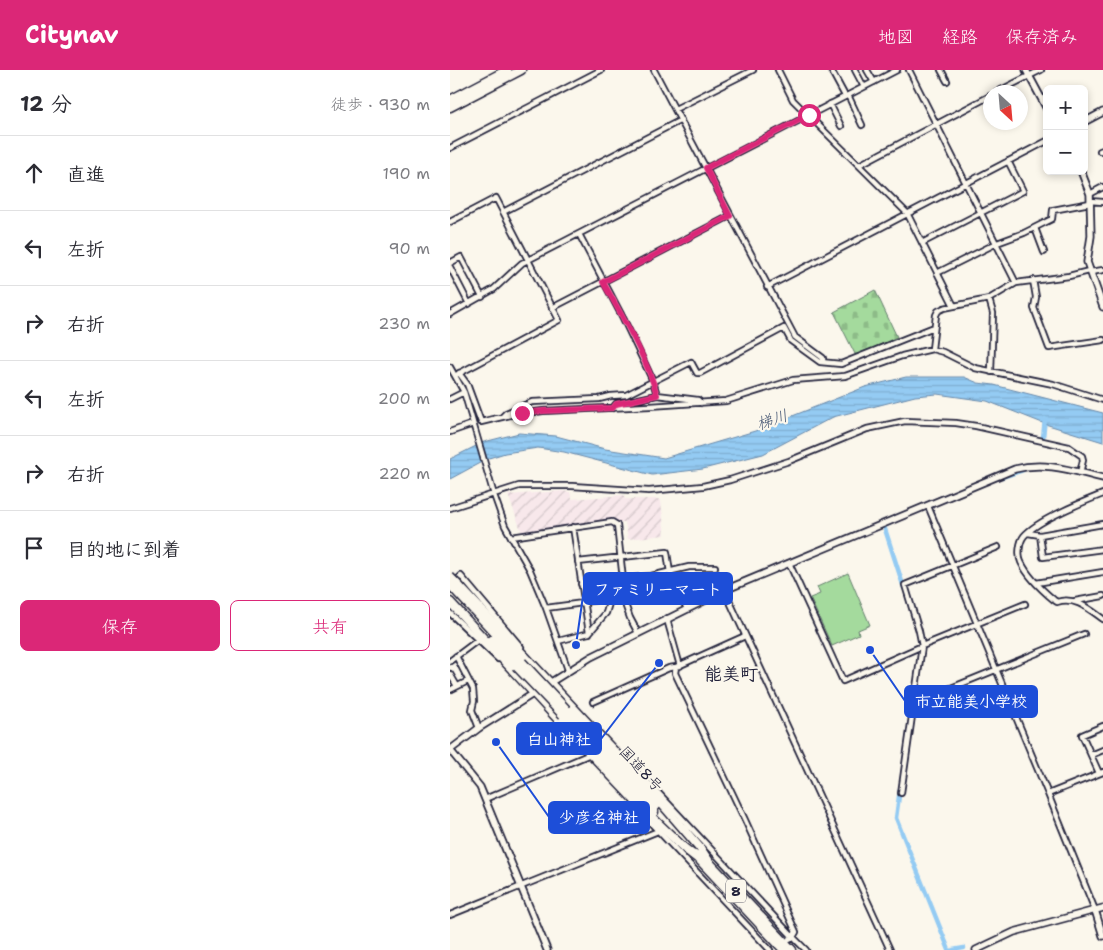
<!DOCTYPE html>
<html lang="ja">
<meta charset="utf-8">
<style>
:root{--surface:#fff;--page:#f2f2f3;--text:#2b2b33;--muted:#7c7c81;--line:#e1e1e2;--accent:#db2777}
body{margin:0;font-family:"Shantell Sans","Klee One",sans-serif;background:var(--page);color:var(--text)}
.controls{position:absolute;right:15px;top:15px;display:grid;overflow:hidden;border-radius:8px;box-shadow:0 2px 8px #0003}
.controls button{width:45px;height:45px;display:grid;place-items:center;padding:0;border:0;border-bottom:1px solid var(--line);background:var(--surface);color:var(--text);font:25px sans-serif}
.compass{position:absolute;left:533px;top:15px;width:45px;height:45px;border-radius:50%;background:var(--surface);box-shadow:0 2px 8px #0003;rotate:154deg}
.stop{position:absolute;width:15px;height:15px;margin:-11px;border:4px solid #db2777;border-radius:50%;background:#fff}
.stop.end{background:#db2777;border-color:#fff;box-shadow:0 1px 5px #0008}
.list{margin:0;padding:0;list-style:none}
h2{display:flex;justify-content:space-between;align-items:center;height:65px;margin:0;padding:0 20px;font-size:21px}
h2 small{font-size:16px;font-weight:400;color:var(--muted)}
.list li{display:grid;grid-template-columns:32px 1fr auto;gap:15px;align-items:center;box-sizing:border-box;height:75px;padding:0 20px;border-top:1px solid var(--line)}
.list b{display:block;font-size:19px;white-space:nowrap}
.list em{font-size:16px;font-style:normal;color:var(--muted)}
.actions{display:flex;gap:10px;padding:15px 20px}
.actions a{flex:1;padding:11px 0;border:1px solid var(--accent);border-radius:8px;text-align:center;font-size:18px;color:var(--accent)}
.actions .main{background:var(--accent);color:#fff}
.icon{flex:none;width:28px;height:28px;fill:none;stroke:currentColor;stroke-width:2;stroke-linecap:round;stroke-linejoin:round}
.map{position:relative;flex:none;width:653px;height:880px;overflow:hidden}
header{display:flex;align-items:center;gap:30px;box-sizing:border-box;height:70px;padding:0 25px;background:var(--accent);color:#fff}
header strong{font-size:24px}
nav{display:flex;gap:28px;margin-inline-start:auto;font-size:18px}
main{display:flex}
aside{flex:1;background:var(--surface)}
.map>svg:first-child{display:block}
.industrial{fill:url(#industrial-furrows)}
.grass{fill:#a4da9d;stroke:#637e6c}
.cemetery{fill:url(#cemetery-stones);stroke:#637e6c}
.water{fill:url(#water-rules);stroke:#6687a9}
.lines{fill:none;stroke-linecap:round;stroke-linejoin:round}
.canal{stroke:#94cbf3;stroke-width:4.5}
.street-tunnel{stroke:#d0ccc9;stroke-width:4.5;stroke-dasharray:4.5 2;stroke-linecap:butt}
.street-casing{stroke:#22223b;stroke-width:8}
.secondary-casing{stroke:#22223b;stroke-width:9}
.highway-casing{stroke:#22223b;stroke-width:11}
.street{stroke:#fbf7ec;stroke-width:4.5}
.secondary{stroke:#fbf7ec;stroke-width:5.5}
.highway{stroke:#fbf7ec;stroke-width:8}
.highway-bridge-casing{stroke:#22223b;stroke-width:11;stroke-linecap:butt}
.highway-bridge{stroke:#fbf7ec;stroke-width:8}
.route{stroke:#db2777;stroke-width:6}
.labels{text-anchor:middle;stroke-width:4.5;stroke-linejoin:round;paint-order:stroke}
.shield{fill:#fbf7ec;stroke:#636270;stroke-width:1}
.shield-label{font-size:14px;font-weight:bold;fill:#22223b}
.street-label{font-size:15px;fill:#22223b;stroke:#fbf7ec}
.water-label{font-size:16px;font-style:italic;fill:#445572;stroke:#fbf7ec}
.quarter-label{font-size:18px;font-weight:bold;fill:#22223b;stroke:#fbf7ec}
.leader{fill:none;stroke:#1d4ed8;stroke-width:2}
.callout-dot{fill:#1d4ed8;stroke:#fbf7ec;stroke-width:2}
.callout{fill:#1d4ed8;stroke:#1d4ed8;stroke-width:2}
.callout-label{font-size:16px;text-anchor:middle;font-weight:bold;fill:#fff}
</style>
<header>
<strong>Citynav</strong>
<nav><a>地図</a><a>経路</a><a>保存済み</a></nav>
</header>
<main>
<aside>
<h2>12 分<small>徒歩 · 930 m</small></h2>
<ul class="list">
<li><svg class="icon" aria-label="ahead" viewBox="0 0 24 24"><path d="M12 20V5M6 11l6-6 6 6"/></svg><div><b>直進</b></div><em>190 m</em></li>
<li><svg class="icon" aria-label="left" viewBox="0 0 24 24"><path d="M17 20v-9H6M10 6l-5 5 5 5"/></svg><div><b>左折</b></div><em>90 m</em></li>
<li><svg class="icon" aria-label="right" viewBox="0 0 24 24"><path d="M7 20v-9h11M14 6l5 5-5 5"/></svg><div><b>右折</b></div><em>230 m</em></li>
<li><svg class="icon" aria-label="left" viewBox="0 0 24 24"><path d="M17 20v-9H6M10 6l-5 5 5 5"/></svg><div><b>左折</b></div><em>200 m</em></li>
<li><svg class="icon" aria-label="right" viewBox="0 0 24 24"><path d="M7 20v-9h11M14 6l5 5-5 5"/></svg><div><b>右折</b></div><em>220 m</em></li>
<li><svg class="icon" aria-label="arrive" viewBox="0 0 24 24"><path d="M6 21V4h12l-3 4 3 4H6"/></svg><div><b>目的地に到着</b></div></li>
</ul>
<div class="actions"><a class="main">保存</a><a>共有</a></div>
</aside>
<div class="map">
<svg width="653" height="880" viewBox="0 0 653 880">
<defs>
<pattern id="industrial-furrows" width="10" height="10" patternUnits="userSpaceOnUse" patternTransform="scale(1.25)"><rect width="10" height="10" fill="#f8e8eb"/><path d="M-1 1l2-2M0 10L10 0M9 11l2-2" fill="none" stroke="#d4c7ca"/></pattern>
<pattern id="cemetery-stones" width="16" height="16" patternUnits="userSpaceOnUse" patternTransform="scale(1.25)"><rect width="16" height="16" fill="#a4da9d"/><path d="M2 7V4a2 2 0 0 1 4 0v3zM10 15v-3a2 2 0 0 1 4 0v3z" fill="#8dbb88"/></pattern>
<pattern id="water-rules" width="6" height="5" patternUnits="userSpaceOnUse" patternTransform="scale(1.25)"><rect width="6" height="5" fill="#94cbf3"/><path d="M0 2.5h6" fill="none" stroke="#7faed1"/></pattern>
</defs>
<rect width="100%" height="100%" fill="#fbf7ec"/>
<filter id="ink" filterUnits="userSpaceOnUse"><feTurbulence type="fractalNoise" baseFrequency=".02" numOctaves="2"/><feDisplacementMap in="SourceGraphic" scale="10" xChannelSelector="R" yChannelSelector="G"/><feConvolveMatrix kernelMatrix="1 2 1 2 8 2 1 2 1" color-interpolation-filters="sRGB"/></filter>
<g filter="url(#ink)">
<path class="industrial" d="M112 421 120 422 122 429 174 425 175 429H208L211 431 215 465 178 469 175 452 167 453 161 450 72 463 58 425Z"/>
<path class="grass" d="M398 503 420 555 408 560 409 564 382 576 360 528 370 524 367 517Z"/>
<path class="cemetery" d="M425 220 447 267 406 286 384 242Z"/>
<path class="water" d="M456 307H514L528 313 544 315 653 343V372L595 354 537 331 487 324 465 326 383 347 313 384 253 399 202 405 114 382 88 378 55 383 39 388 0 409V389L34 372 69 363 106 366 155 379 214 388 305 361 415 317Z"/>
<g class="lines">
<path class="canal" d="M593 367 595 349
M552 407 573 400
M439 454 434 456 454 518
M450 719 446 748 499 880
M503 880 514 878"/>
<path class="street-tunnel" d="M277 829 294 821"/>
<g class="street-casing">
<path id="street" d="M204 0 345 267 373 288V292
M328 0 343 30 457 143 504 236
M381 0 395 26
M405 0 414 17
M417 0 424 12
M459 0 566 213
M491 0 497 11
M547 22 591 0
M398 25 412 55
M380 34 391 56
M225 39 303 0
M0 78 151 0
M650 81 653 80
M409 95 540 26
M640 124 653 117
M640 131 653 132
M53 142 231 50
M0 152 46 128 109 250 8 304
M585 158 594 182
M129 164 173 248 203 311 207 325 248 330 251 333
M472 173 573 121 558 91
M0 193 11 187 32 227
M0 197 19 234
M487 203 547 173 574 163 602 149 603 140 640 133
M583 210 586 227 584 238 599 278 653 270
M317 217 597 71
M539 229 543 243 541 302
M102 238 280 146
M0 244 44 219 72 193 78 190 447 0
M482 279 486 245 488 241 494 238 539 229 566 213 619 206 639 201 641 202 653 200
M0 297 14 322 44 425 55 456 80 500 96 538 118 600
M9 303 17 314 31 352 60 345 93 341 200 336 276 331 343 310 395 306 452 286 482 279 493 282 525 298 603 314 653 330
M0 329 14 322
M163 338 166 334 207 325
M52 347 56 343 82 332 149 329 161 326 176 325 241 292 247 303H250L334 258 341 271 370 292 391 294 484 257
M0 362 23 354
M653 424C633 432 587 450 574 466 569 472 568 486 571 492 578 507 592 520 604 530L607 532C625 526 639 539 653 549
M478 436 598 724
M0 438 69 416H122L199 421 253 416 280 410 339 391 417 359 455 351 506 353 526 356 619 377 632 386 633 390 630 403
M123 457 139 563
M578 463 590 465 653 454
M590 465 593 487 653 479
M61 467 162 452 167 455 176 537 180 548 188 563
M128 492 217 482 220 503 237 539
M339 493 393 611 472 576 575 534
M7 510 11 506 71 577
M586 513 653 502
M131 514 201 506 239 497H265
M275 521 440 880
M625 531 653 526
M133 532 161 528
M96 538 133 533
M0 543 48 589
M218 548V553L230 596
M295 566 226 597 225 603 295 750 346 862 343 867 356 880
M108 571 139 563 156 543 160 530 173 509
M6 586 23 619 24 631 22 640 29 658
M0 591 28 570
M0 604 7 616
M0 620 18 611
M143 632 219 598 226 597
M464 633 634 564
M641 685 653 680
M649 703 632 665 653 656
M199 713 343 867 339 869
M451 723 472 576 469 561 455 515 548 477
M35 729 138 685
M184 735 320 880
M645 840 598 724 653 702
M0 845 208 761"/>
</g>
<g class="secondary-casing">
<path id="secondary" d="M576 0 597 39
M634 52 653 42
M631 101 640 124 641 166 637 192 653 237
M98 614 141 587 282 517 565 399C596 391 623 401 653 408
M0 680 29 658 86 622
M0 680 30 717 97 880
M645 840 653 866
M526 880 564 862 653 838"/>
</g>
<g class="highway-casing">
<path id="highway" d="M0 30 57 0
M0 37 71 0
M9 516 192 711 250 778 260 793
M5 520 72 592
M0 532 104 645 191 737 234 778 247 788
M42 570 66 596
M117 640 206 736
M113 645 204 742
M245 785 334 880
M257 790 342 880"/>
</g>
<use href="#street" class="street"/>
<use href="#secondary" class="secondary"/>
<use href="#highway" class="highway"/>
<g class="highway-bridge-casing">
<path id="highway-bridge" d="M0 507 9 516
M0 515 5 520
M72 592 117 640
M66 596 113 645"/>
</g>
<use href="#highway-bridge" class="highway-bridge"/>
</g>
</g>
<g class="lines" filter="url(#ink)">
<path class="route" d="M72 343 93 341 163 338 166 334 207 325C197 288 172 246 153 212L280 146 256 98 359 45"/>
</g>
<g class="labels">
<rect class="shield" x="276" y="809.5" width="20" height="23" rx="4"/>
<g class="shield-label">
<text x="286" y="826">8</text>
</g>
<g class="street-label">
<text transform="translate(191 699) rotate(47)" y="5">国道8号</text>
</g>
<g class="water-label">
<text transform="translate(322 349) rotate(-18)" y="6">梯川</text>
</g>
<g class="quarter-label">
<text x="281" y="610">能美町</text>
</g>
</g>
<path class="leader" d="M126 575L134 519M420 580L455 631M209 593L151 669M46 672L99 747"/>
<g class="callout-dot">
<circle cx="126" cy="575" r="5"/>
<circle cx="420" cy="580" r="5"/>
<circle cx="209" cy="593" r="5"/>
<circle cx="46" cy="672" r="5"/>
</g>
<g class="callout">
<rect x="134" y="503" width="148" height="31" rx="5"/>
<rect x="455" y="616" width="132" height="31" rx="5"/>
<rect x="67" y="653" width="84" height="31" rx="5"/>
<rect x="99" y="732" width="100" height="31" rx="5"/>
</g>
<g class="callout-label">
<text x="208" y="525">ファミリーマート</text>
<text x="521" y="637">市立能美小学校</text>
<text x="109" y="675">白山神社</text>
<text x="149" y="753">少彦名神社</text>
</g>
</svg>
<div class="controls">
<button>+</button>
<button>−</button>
</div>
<svg class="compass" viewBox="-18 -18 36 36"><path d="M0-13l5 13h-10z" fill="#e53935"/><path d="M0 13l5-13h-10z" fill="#7c7c81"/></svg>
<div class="stop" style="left:359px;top:45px"></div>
<div class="stop end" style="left:72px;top:343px"></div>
</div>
</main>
